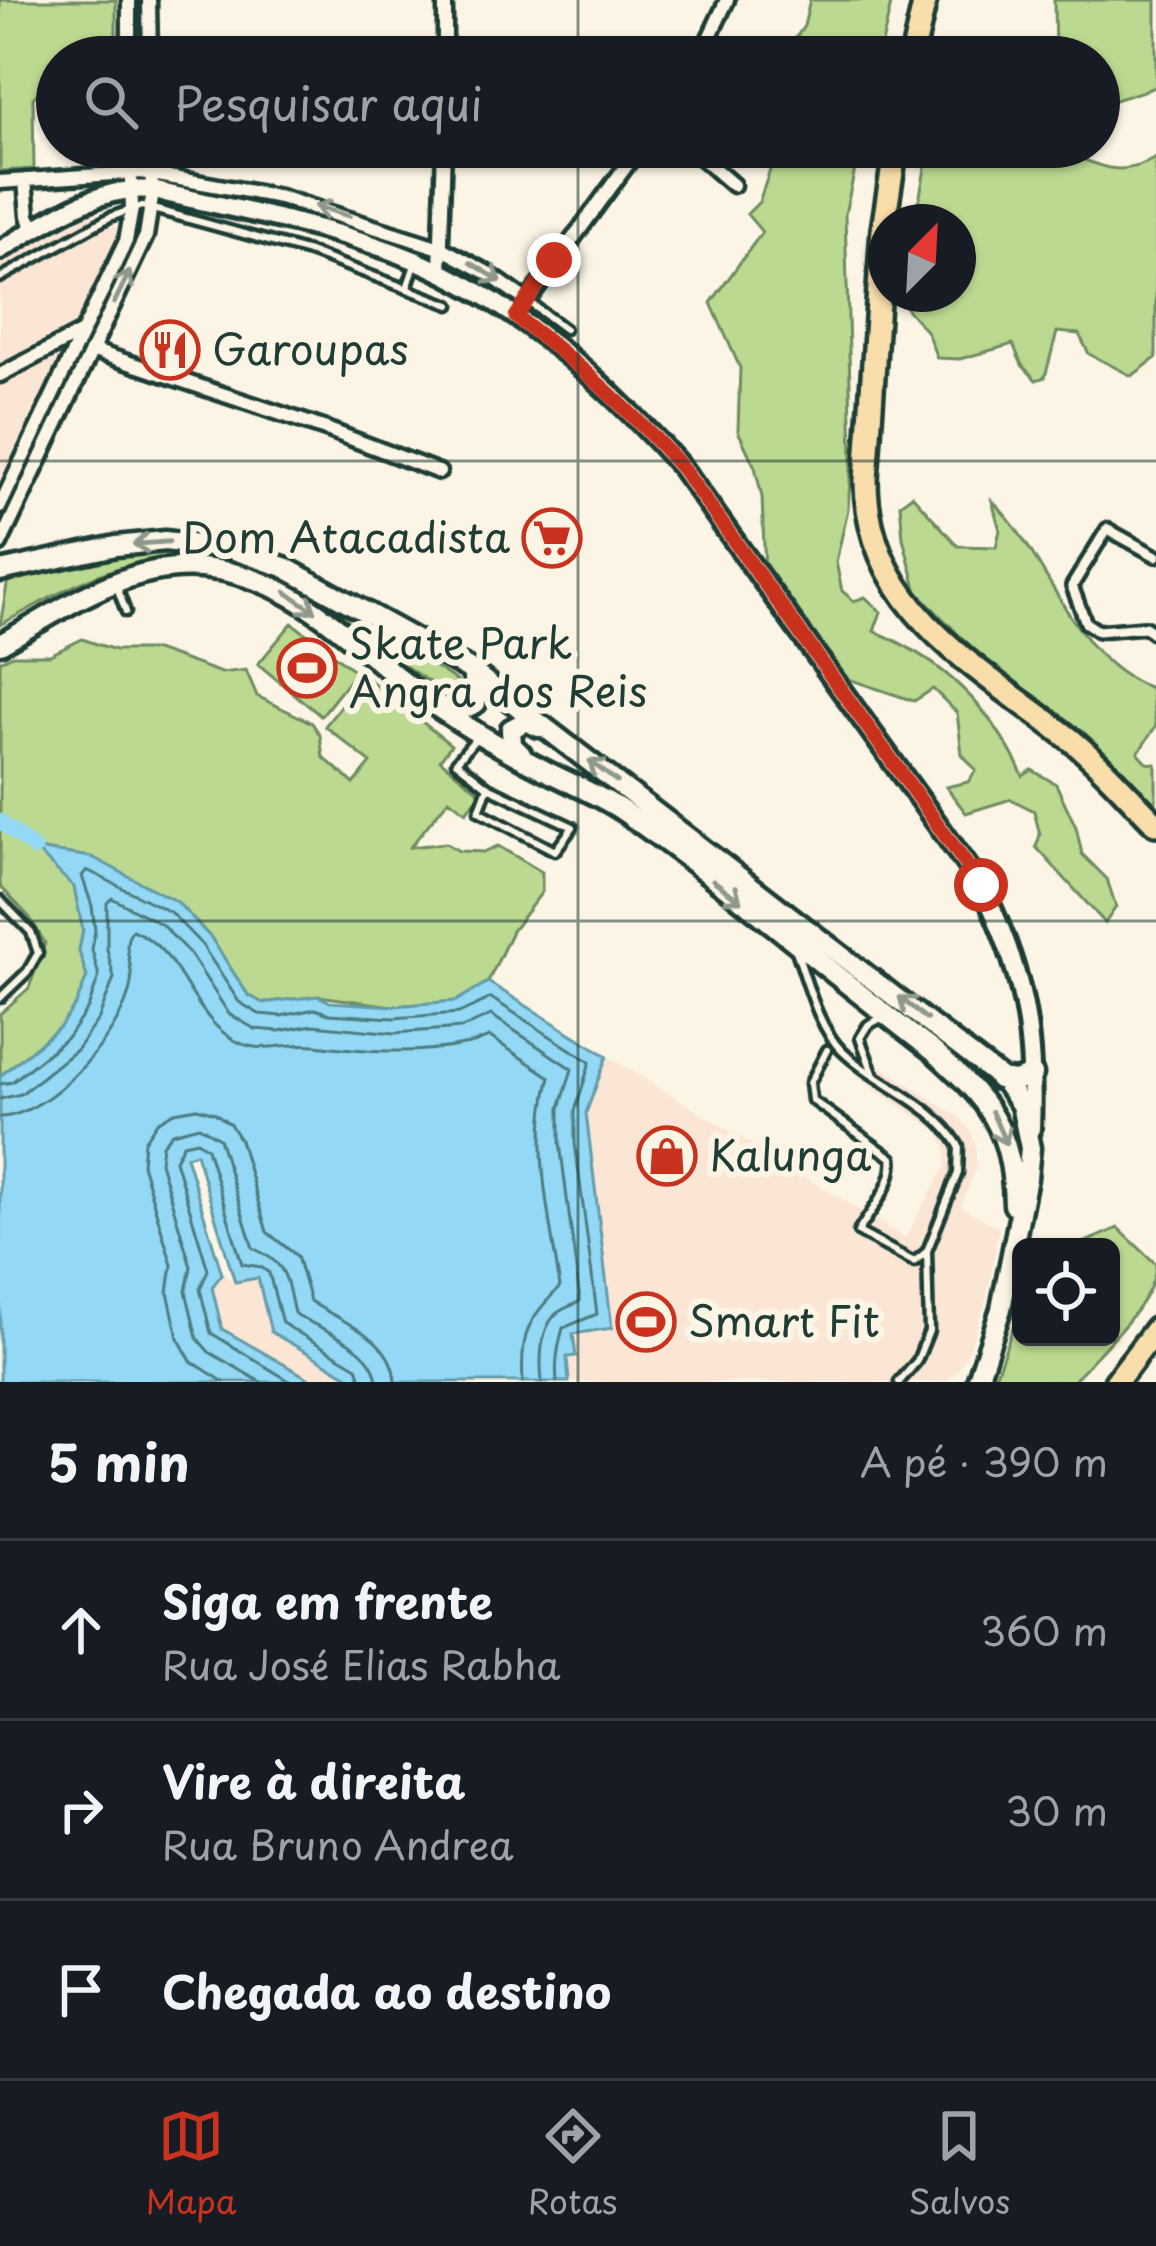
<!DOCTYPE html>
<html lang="pt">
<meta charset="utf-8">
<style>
:root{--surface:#171b24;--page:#20242c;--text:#f1f3f6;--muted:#9ea1a6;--line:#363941;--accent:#c8321e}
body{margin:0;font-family:"Playpen Sans",sans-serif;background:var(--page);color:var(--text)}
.controls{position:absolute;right:36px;bottom:36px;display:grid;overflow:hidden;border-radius:18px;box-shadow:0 3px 9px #0004}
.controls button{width:108px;height:108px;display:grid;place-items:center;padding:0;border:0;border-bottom:3px solid var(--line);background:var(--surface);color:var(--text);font:60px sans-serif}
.compass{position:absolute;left:868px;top:204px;width:108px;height:108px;border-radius:50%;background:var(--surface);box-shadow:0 3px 9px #0004;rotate:24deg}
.stop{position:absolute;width:36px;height:36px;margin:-27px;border:9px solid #c8321e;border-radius:50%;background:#fff}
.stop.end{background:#c8321e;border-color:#fff;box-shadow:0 3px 12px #0008}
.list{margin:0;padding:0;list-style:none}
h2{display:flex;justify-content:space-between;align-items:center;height:156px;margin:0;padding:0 48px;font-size:51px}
h2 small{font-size:39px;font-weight:400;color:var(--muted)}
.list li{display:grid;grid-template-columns:78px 1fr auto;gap:36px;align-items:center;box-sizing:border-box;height:180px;padding:0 48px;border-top:3px solid var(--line)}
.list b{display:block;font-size:45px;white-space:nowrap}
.list p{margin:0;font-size:39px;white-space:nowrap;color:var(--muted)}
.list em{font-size:39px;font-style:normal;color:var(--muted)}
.icon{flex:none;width:66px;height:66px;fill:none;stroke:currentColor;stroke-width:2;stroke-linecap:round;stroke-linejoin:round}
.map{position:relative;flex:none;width:1156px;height:1382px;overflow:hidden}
.search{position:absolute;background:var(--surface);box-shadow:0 3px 9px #0004;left:36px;right:36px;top:36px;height:132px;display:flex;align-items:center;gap:30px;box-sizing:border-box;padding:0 42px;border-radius:66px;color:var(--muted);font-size:45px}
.sheet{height:696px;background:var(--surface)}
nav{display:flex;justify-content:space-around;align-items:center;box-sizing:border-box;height:168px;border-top:3px solid var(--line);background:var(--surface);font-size:33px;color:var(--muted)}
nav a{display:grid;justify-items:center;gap:6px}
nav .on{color:var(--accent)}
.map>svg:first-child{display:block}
.built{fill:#fbe5d5}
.green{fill:#bcd991;stroke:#6e8b62;stroke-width:3}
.water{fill:#93d9f5;stroke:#659ba8;stroke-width:3}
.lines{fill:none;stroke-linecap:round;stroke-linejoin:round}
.shore{stroke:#4d7b81;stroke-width:3}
.canal{stroke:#93d9f5;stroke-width:15}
.service-casing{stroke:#1f3d34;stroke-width:15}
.pedestrian-casing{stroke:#1f3d34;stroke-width:18}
.minor-casing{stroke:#1f3d34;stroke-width:21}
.tertiary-casing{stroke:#1f3d34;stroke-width:26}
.secondary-casing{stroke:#1f3d34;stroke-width:27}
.trunk-casing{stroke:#1f3d34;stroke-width:30}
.service{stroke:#fcf5e5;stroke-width:6}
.pedestrian{stroke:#fcf5e5;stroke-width:9}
.minor{stroke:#fcf5e5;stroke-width:12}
.tertiary{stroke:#fcf5e5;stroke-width:16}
.secondary{stroke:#fcf5e5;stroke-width:18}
.trunk{stroke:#f9deab;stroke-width:21}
.oneway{stroke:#8e998c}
.route{stroke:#c8321e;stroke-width:15}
.grid{fill:none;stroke:#1f3d34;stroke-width:3;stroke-opacity:0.55}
.labels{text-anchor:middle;stroke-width:12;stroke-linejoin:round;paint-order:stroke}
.poi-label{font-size:42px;fill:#1f3d34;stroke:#fcf5e5;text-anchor:start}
</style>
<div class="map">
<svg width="1156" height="1382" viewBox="0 0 1156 1382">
<rect width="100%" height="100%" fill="#fcf5e5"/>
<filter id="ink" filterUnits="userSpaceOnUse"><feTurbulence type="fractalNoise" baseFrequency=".00833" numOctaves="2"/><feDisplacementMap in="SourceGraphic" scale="24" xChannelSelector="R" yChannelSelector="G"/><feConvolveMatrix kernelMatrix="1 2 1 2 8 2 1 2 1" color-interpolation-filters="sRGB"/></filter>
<g filter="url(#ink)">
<path class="built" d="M93 212 110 220 126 241 0 506V262Z
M607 1056 905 1238 946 1166 945 1145 937 1130 858 1078 870 1059 959 1117 971 1131 976 1149V1167L961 1207 999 1228 987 1296 970 1348 957 1371 946 1382H569L567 1357 573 1333 611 1327 586 1113Z
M222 1274 235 1282 258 1278 271 1332 359 1382H315L222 1329 212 1287Z"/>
<path class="green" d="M0 0H116V57H57V81H50L33 98 34 169 0 171Z
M810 0H892L879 57H782L804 26Z
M1054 0H1156V87L1115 100 1099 96V57H1055Z
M778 147H860L845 214 852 454 848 509 836 562 842 591 854 601 865 597 881 612 874 631C944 660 992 708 1023 776L1032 770 1056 784 1076 827 1082 854 1107 879 1116 907 1105 923 1036 847 1040 835 1034 811 1011 799 966 813 946 787 968 782 976 770 962 754 957 713 933 689 914 701 848 679 765 573 762 497 755 467 738 431 740 368 711 303 762 232 747 214 759 202Z
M929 147C966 147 1005 144 1042 147 1088 152 1106 186 1156 158V358L1132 376 1089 354 1079 334 1057 332 1045 377 1036 380 1022 365 1013 344 960 359 937 358 927 332 900 301 902 294H958V222H915Z
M912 495 958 546 996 547 1000 530 992 501C1049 555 1071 660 1151 688L1156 726 1138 753 1147 763 1156 764V816L959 635 917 592 903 538 900 504Z
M170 551 228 562C127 549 85 579 0 625L8 579 105 558Z
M274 575 393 639 460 683 462 695 450 697C391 654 327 617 266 576Z
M292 623 356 672 321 716 258 664Z
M82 639 115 650H156L221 673 246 670 257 696 312 723 320 735 323 757 354 784 371 763 325 726 365 676 451 745 440 760 481 793 466 812 449 799 410 847 446 843 459 851 484 852 498 846 542 872V892L512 931 488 982 457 1001 393 1006 318 996 262 1003 248 995 211 938 177 902 92 858 38 849 74 887 83 930 79 951 87 977 76 1004 60 1027 0 1076V1014L29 988 45 943 30 918 0 886V661L13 655H50Z
M1118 1228 1156 1264C1156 1303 1098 1351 1073 1382H993L1021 1306V1337H1111V1247H1074Z"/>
<path class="water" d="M35 849 92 857 177 902 211 938 248 995 263 1003 318 996 330 1002 393 1006 456 1001 488 982 607 1056 586 1113 612 1328 573 1334 576 1356 567 1357 569 1382H359L271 1332 258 1278 235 1282 196 1153 186 1156 222 1274 212 1287 222 1329 315 1382H0V1076L60 1027 76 1004 87 977 79 951 83 930 74 887Z"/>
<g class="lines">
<path class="shore" d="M0 1084 12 1082 68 1037 88 1008 99 976 92 950 95 930 92 906 82 876 87 870 170 912 202 945 239 1002 259 1014 281 1016 315 1009 329 1014 394 1018 459 1013 491 998 590 1062 575 1111V1143L597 1314 563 1328C558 1347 555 1362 557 1382
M0 1099 21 1094 77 1049 99 1018 114 978 107 949V903L112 898 161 924 190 954 229 1014 255 1029 279 1031 313 1025 395 1033 462 1028 491 1015 572 1069 560 1108V1143L580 1301C573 1306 562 1308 555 1315 540 1331 540 1362 542 1382
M0 1117C50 1116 124 1032 131 983 134 963 120 947 132 930 176 947 186 997 217 1027 255 1063 277 1040 315 1045 363 1051 416 1055 464 1045 474 1044 482 1039 490 1037L550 1077C531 1144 550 1219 560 1287 528 1320 520 1333 523 1382
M224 1382 191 1361 178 1338 168 1292 172 1265 142 1164 144 1141 157 1122 174 1112 197 1108 215 1113 230 1124 240 1140 267 1232 297 1256 310 1301C343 1324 393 1336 395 1382
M261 1382 209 1352 197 1338 186 1291 191 1267 160 1162 162 1145 172 1133 199 1126 219 1138 253 1248C289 1265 285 1276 294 1313 321 1331 375 1345 377 1382
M291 1382 211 1333 200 1289 208 1270 175 1160 183 1144 197 1141 207 1148 242 1264 261 1267 269 1273 282 1323 357 1367 362 1382"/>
<path class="canal" d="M0 821 35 849"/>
<g class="service-casing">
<path id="service" d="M0 278 110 217 142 206 309 252 450 305
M407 288 415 265
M530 303 565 329
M117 587 126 612
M477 737 456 762 488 787 573 827 555 851 479 811 488 787
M0 900 31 932 38 953 27 972 0 998
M795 948C807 980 817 1026 842 1051 878 1086 932 1101 959 1146L958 1173 927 1251 929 1331 917 1361 899 1382
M827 1050 810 1083 812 1100 892 1158C896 1182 870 1212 858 1232L914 1262 925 1253
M873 1073 860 1038 868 1025 883 1017"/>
</g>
<g class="pedestrian-casing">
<path id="pedestrian" d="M1156 556 1107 529 1072 586 1086 623 1098 631 1145 627 1156 635"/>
</g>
<g class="minor-casing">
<path id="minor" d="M129 0V57
M149 0 150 57
M445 0V57
M700 57 727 0
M689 147 733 185
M25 180 28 216 35 230
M0 182 141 172 280 197 443 249 486 272 527 301
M440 272 444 147
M523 307 640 147
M91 350 326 429 439 472
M0 375 82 332
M0 506 126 241 132 209 130 147
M0 544 146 236 152 198 151 147"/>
</g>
<g class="tertiary-casing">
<path id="tertiary" d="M0 250C44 224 98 184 152 190 240 211 333 226 417 261 520 305 609 385 682 468L981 885C1024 972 1035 1033 1031 1129"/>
</g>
<g class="secondary-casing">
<path id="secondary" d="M0 571 116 546 165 541 231 549 284 567 469 669 1004 1081 1021 1105 1030 1148 1027 1178 1001 1309 977 1382
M0 644C62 610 126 562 201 568 302 575 361 656 440 709 475 733 512 754 550 773 574 785 601 796 623 811 730 886 829 972 933 1051 989 1101 1012 1128 1014 1205
M441 707 462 710 476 703 478 686 472 674
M521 754 512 745 511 729 526 721 539 727
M998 1079 1016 1081 1033 1074"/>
</g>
<g class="trunk-casing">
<path id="trunk" d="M912 57 925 0
M896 147 883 229 866 480C866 610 980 668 1070 739 1101 764 1128 796 1156 824
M1116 1382 1156 1329"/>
</g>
<use href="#service" class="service"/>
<use href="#pedestrian" class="pedestrian"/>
<use href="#minor" class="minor"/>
<use href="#tertiary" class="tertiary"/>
<use href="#secondary" class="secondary"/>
<use href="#trunk" class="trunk"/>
</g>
<defs><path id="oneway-shaft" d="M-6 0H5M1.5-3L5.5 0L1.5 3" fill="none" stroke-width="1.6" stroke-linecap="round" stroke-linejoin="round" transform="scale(3)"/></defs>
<g class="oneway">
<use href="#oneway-shaft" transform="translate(332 211) rotate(-163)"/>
<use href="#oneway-shaft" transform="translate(486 272) rotate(32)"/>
<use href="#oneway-shaft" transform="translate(122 287) rotate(-64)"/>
<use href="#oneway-shaft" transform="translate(151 543) rotate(176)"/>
<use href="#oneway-shaft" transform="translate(301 602) rotate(34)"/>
<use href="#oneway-shaft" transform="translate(603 771) rotate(-143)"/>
<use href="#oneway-shaft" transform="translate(727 891) rotate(38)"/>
<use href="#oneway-shaft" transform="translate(913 1008) rotate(-141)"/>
<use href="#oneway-shaft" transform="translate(999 1128) rotate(66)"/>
</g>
</g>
<g class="lines" filter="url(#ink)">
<path class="route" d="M554 260 516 317C577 362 632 411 682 468L981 885"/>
</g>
<path class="grid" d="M578 0V57M578 147V1382M0 461H1156M0 921H1156"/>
<defs>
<g id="restaurant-ring" transform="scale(3)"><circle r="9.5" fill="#fcf5e5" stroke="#c8321e" stroke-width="1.5"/><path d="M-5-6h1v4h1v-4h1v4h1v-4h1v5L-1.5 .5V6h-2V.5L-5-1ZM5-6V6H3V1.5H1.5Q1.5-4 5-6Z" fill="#c8321e"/></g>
<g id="supermarket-ring" transform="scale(3)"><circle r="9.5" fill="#fcf5e5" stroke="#c8321e" stroke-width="1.5"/><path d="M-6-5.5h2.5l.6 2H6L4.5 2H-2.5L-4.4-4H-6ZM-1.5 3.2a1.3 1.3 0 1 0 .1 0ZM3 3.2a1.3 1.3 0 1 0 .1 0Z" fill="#c8321e"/></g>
<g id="stadium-ring" transform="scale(3)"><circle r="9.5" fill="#fcf5e5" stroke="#c8321e" stroke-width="1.5"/><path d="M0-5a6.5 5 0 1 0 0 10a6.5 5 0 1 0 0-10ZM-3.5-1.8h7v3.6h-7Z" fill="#c8321e"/></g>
<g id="shop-ring" transform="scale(3)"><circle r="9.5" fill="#fcf5e5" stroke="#c8321e" stroke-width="1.5"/><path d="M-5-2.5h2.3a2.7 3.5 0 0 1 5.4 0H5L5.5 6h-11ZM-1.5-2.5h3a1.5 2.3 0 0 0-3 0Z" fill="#c8321e"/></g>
</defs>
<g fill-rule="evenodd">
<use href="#restaurant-ring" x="170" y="350"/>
<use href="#supermarket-ring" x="552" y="538"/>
<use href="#stadium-ring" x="307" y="668"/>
<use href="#shop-ring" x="667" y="1156"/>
<use href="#stadium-ring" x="646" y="1322"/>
</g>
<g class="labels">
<g class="poi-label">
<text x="212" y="365">Garoupas</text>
<text x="510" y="553" text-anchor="end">Dom Atacadista</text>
<text x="349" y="659">Skate Park<tspan x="349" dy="48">Angra dos Reis</tspan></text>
<text x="709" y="1171">Kalunga</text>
<text x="688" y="1337">Smart Fit</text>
</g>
</g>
</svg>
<div class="controls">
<button><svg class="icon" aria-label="locate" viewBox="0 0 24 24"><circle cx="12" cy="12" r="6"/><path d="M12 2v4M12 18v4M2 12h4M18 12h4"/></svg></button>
</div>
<svg class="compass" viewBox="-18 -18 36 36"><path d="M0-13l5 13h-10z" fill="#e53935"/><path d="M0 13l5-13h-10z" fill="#9ea1a6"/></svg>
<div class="stop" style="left:981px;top:885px"></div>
<div class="stop end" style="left:554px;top:260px"></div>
<div class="search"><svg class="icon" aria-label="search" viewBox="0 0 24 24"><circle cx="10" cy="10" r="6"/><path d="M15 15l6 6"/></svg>Pesquisar aqui</div>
</div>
<section class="sheet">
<h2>5 min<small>A pé · 390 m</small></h2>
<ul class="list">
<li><svg class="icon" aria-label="ahead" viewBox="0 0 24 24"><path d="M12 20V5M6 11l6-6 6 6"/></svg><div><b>Siga em frente</b><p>Rua José Elias Rabha</p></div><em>360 m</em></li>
<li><svg class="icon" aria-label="right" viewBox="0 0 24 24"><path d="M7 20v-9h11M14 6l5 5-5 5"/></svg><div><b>Vire à direita</b><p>Rua Bruno Andrea</p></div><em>30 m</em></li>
<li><svg class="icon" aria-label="arrive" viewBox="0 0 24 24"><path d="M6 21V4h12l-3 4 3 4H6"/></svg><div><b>Chegada ao destino</b></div></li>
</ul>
</section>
<nav>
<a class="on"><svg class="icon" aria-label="map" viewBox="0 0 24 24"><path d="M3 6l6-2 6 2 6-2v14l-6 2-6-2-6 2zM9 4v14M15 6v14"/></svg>Mapa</a>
<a><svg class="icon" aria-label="directions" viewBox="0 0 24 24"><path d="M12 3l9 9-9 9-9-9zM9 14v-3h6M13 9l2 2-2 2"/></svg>Rotas</a>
<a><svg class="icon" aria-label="saved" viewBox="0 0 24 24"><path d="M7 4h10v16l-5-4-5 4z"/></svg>Salvos</a>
</nav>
